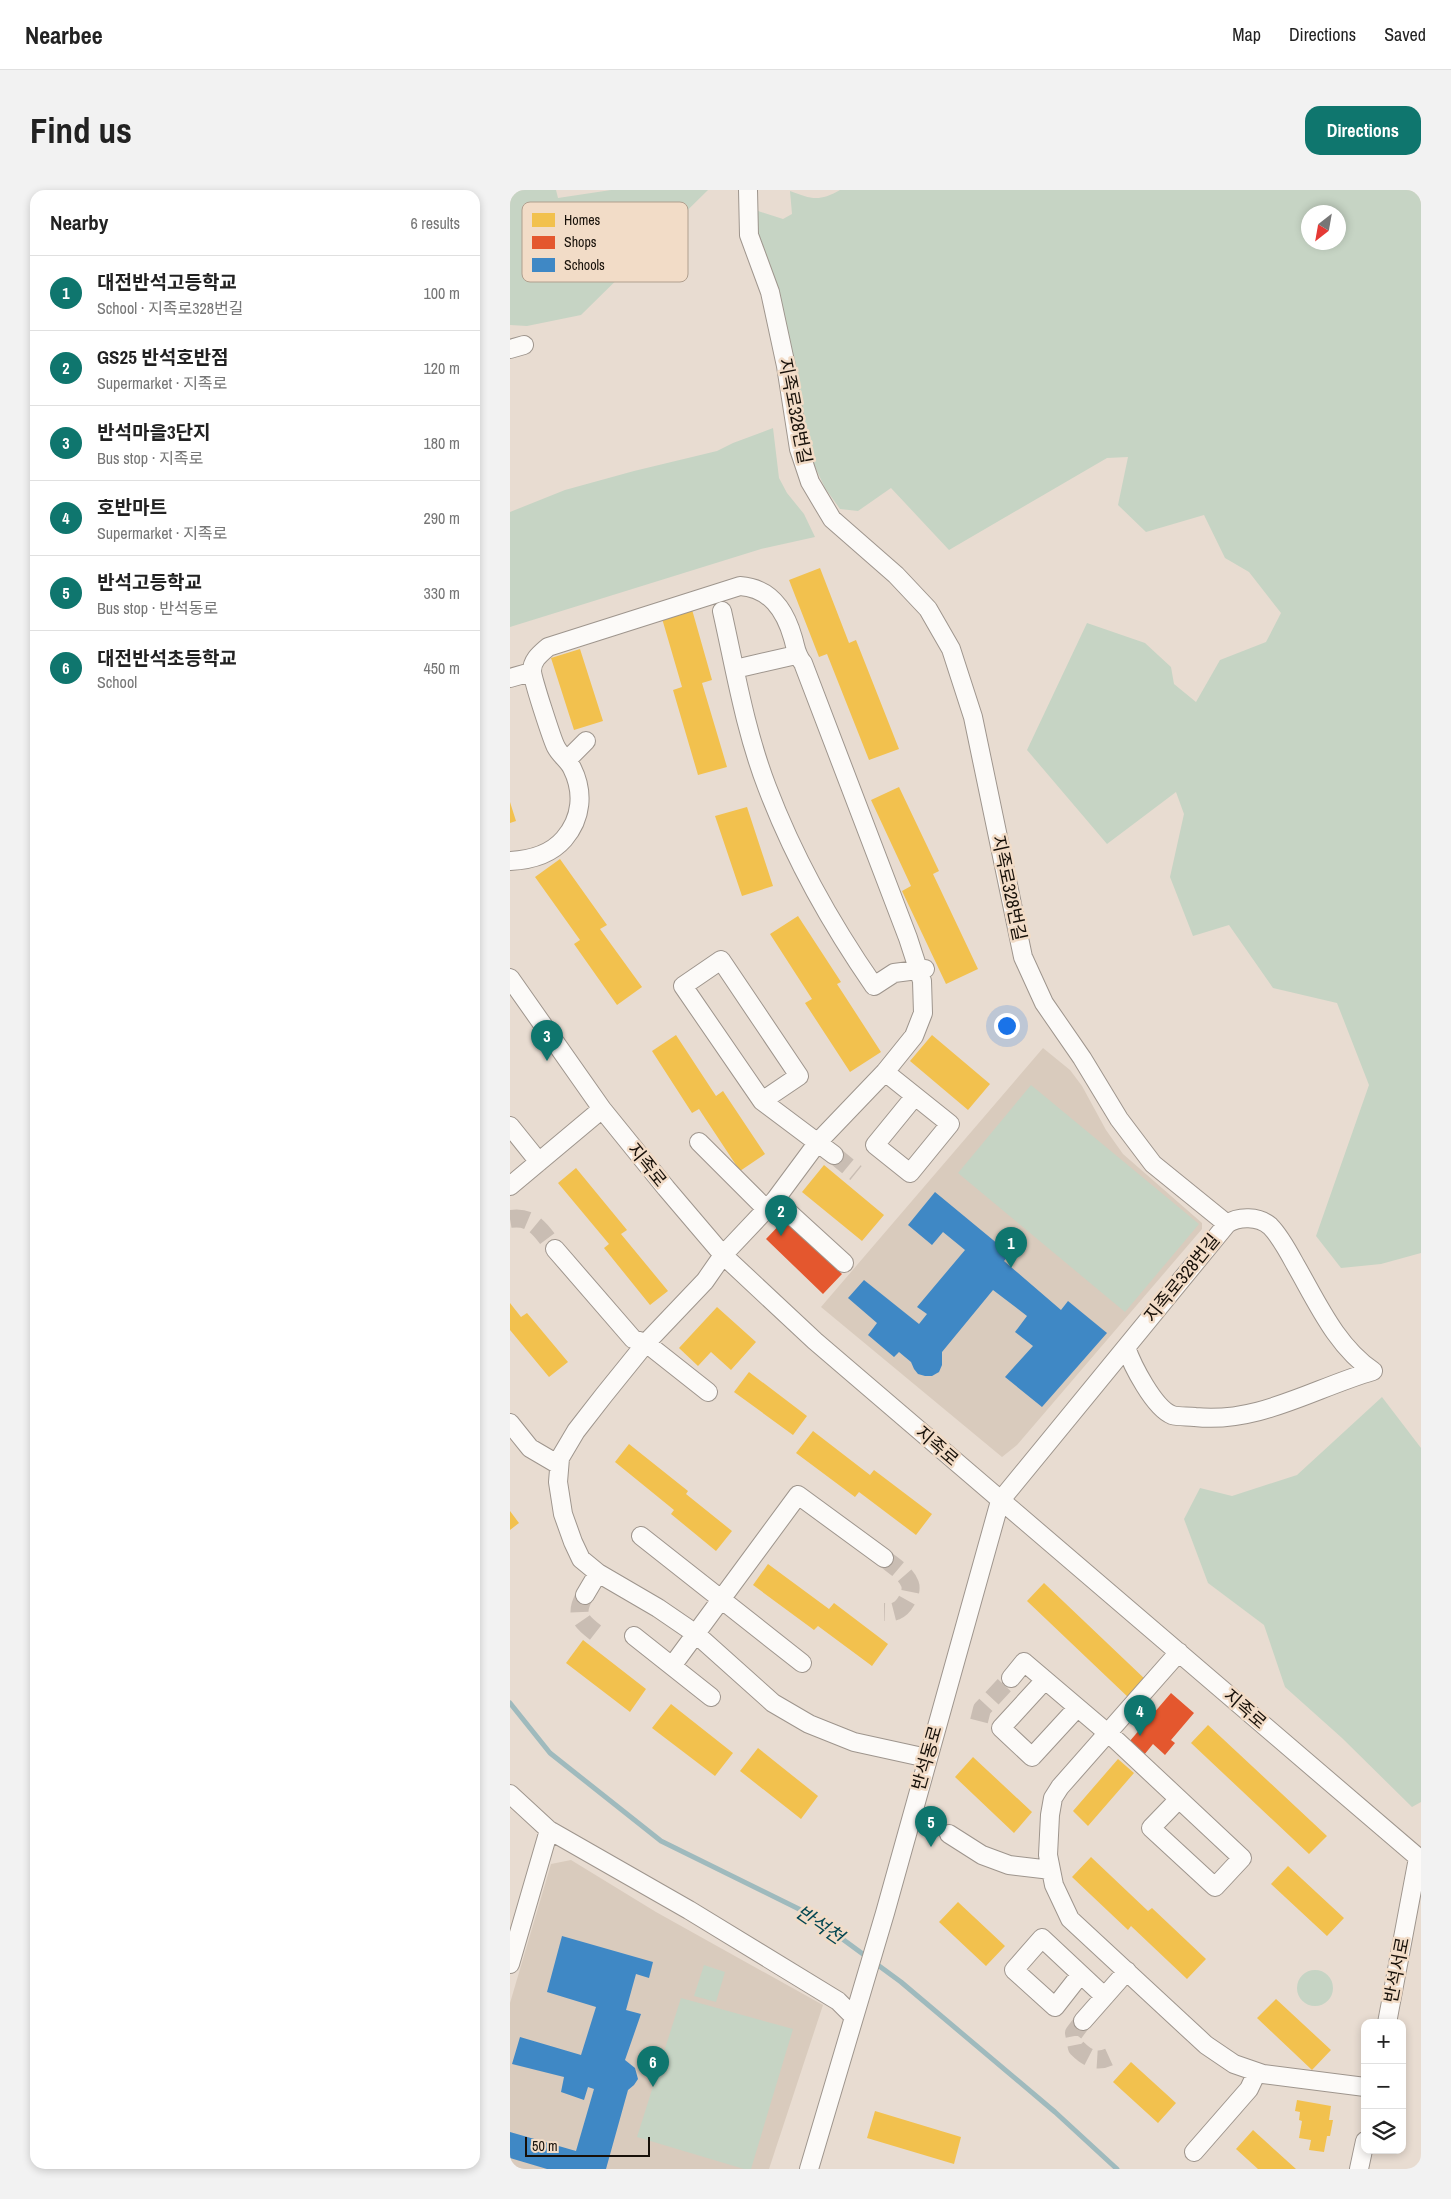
<!DOCTYPE html>
<meta charset="utf-8">
<style>
:root{--surface:#fff;--page:#f2f2f2;--text:#222;--muted:#767676;--line:#e0e0e0;--accent:#0f766e}
body{margin:0;font-family:"Archivo Narrow","Noto Sans KR",sans-serif;background:var(--page);color:var(--text)}
.controls{position:absolute;right:15px;bottom:15px;display:grid;overflow:hidden;border-radius:10px;box-shadow:0 2px 8px #0003}
.controls button{width:45px;height:45px;display:grid;place-items:center;padding:0;border:0;border-bottom:1px solid var(--line);background:var(--surface);color:var(--text);font:25px sans-serif}
.compass{position:absolute;left:791px;top:15px;width:45px;height:45px;border-radius:50%;background:var(--surface);box-shadow:0 2px 8px #0003;rotate:211deg}
.scale{position:absolute;left:15px;bottom:12px;width:125px;box-sizing:border-box;padding-left:5px;border:2px solid #171009;border-top:0;font-size:14px;line-height:18px;white-space:nowrap;color:#171009;-webkit-text-stroke:4px #f2dcc7;paint-order:stroke}
.you{position:absolute;left:496px;top:835px;width:18px;height:18px;margin:-12px;border:4px solid #fff;border-radius:50%;background:#1a73e8;box-shadow:0 0 0 8px #1a73e833}
.badge{display:grid;place-items:center;width:32px;height:32px;border-radius:50%;background:var(--accent);color:#fff;font-size:16px;font-weight:700}
.pin{position:absolute;translate:-50% -41px;filter:drop-shadow(0 1px 2px #0008)}
.pin::after{content:'';position:absolute;top:26px;width:18px;height:15px;background:inherit;clip-path:polygon(0 0,100% 0,50% 100%)}
.list{margin:0;padding:0;list-style:none}
h2{display:flex;justify-content:space-between;align-items:center;height:65px;margin:0;padding:0 20px;font-size:21px}
h2 small{font-size:16px;font-weight:400;color:var(--muted)}
.list li{display:grid;grid-template-columns:32px 1fr auto;gap:15px;align-items:center;box-sizing:border-box;height:75px;padding:0 20px;border-top:1px solid var(--line)}
.list b{display:block;font-size:19px;white-space:nowrap}
.list p{margin:0;font-size:16px;white-space:nowrap;color:var(--muted)}
.list em{font-size:16px;font-style:normal;color:var(--muted)}
.icon{flex:none;width:28px;height:28px;fill:none;stroke:currentColor;stroke-width:2;stroke-linecap:round;stroke-linejoin:round}
.map{position:relative;flex:none;width:911px;height:1979px;overflow:hidden;border-radius:15px}
header{display:flex;align-items:center;gap:30px;box-sizing:border-box;height:70px;padding:0 25px;background:var(--surface);border-bottom:1px solid var(--line)}
header strong{font-size:24px}
nav{display:flex;gap:28px;margin-inline-start:auto;font-size:18px}
.intro{display:flex;align-items:center;justify-content:space-between;box-sizing:border-box;height:120px;padding:0 30px}
h1{margin:0;font-size:35px}
.button{padding:12px 22px;border-radius:15px;background:var(--accent);color:#fff;font-size:18px;font-weight:700}
main{display:flex;gap:30px;padding:0 30px}
aside{flex:1;background:var(--surface);border-radius:15px;box-shadow:0 2px 8px #0003}
.map>svg:first-child{display:block}
.education{fill:#d9cbbd}
.green{fill:#c6d4c4;fill-rule:evenodd}
.homes{fill:#f2c14e}
.shops{fill:#e4572e}
.schools{fill:#3f88c5}
.lines{fill:none;stroke-linecap:round;stroke-linejoin:round}
.stream{stroke:#9fbabd;stroke-width:5}
.minor-tunnel{stroke:#c9bdb3;stroke-width:18;stroke-dasharray:18 9;stroke-linecap:butt}
.minor-casing{stroke:#9e958d;stroke-width:20}
.minor{stroke:#fcfaf8;stroke-width:18}
.labels{text-anchor:middle;stroke-width:5;stroke-linejoin:round;paint-order:stroke}
.street-label{font-size:18px;fill:#171009;stroke:#f2dcc7}
.water-label{font-size:19px;font-style:italic;fill:#054752;stroke:#f2dcc7}
.key{fill:#f2dcc7;stroke:#b09f8e;stroke-width:1}
.key-label{font-size:14px;fill:#171009}
</style>
<header>
<strong>Nearbee</strong>
<nav><a>Map</a><a>Directions</a><a>Saved</a></nav>
</header>
<div class="intro"><h1>Find us</h1><a class="button">Directions</a></div>
<main>
<aside>
<h2>Nearby<small>6 results</small></h2>
<ul class="list">
<li><span class="badge">1</span><div><b>대전반석고등학교</b><p>School · 지족로328번길</p></div><em>100 m</em></li>
<li><span class="badge">2</span><div><b>GS25 반석호반점</b><p>Supermarket · 지족로</p></div><em>120 m</em></li>
<li><span class="badge">3</span><div><b>반석마을3단지</b><p>Bus stop · 지족로</p></div><em>180 m</em></li>
<li><span class="badge">4</span><div><b>호반마트</b><p>Supermarket · 지족로</p></div><em>290 m</em></li>
<li><span class="badge">5</span><div><b>반석고등학교</b><p>Bus stop · 반석동로</p></div><em>330 m</em></li>
<li><span class="badge">6</span><div><b>대전반석초등학교</b><p>School</p></div><em>450 m</em></li>
</ul>
</aside>
<div class="map">
<svg width="911" height="1979" viewBox="0 0 911 1979">
<rect width="100%" height="100%" fill="#e8dcd1"/>
<path class="education" d="M533 858 560 880 572 896 596 940 613 964 692 1033V1039L507 1255 492 1267 311 1117Z
M61 1670 146 1722 313 1815 259 1979H0V1813L41 1674Z"/>
<path class="green" d="M0 0H46L48 8 101 0H198L71 125 17 136 0 135Z
M330 0H911V1063L871 1074 831 1078 806 1046 859 895 827 813 763 798 719 735 683 746 660 687 674 624 666 602 597 654 517 560 577 433 635 453 661 477 664 494 686 512 710 470 756 452 771 423 739 382 715 368 694 325 636 342 608 315 618 267 597 268 439 360 381 298 348 321 330 319 315 298 299 264 276 132 246 38 245 20 273 29 282 24 280 1C301 9 309 12 330 0ZM798 22H828V52H798Z
M263 238 269 288 277 303 294 324 305 347 251 359 0 437V322L55 300 124 281 207 261 223 253Z
M521 895 689 1034 615 1122 448 983Z
M872 1207 911 1258V1612L902 1617 832 1548 775 1497 754 1435 698 1393 674 1329 690 1298 722 1306 787 1285Z
M194 1775 215 1782 206 1812 184 1806Z
M787 1798a18 18 0 1 1 36 0a18 18 0 1 1-36 0Z
M171 1808 283 1839 241 1979H234L127 1947Z"/>
<path class="homes" d="M310 378 339 453 346 450 389 559 359 570 317 464 309 467 279 390Z
M181 416 202 490 192 493 217 577 188 585 163 500 172 497 151 425Z
M70 459 93 531 64 540 41 468Z
M389 597 429 681 423 684 468 779 436 794 392 701 401 696 361 610Z
M0 612 6 631 0 633Z
M237 617 263 696 232 706 205 626Z
M50 669 97 735 90 739 132 797 107 815 64 754 70 750 25 687Z
M288 726 331 792 327 794 371 862 340 882 295 813 302 809 260 744Z
M166 845 206 906 213 901 255 964 230 981 189 919 182 923 142 861Z
M422 845 480 894 458 920 400 871Z
M314 975 374 1025 352 1051 292 1002Z
M66 978 117 1040 111 1044 158 1101 140 1115 94 1058 99 1054 48 993Z
M0 1113 11 1127 17 1123 58 1172 39 1187 0 1140Z
M207 1117 246 1152 221 1180 201 1162 188 1176 169 1158Z
M239 1182 297 1226 283 1245 224 1202Z
M303 1241 360 1285 364 1280 422 1324 406 1345 349 1302 345 1307 286 1263Z
M119 1254 178 1301 176 1304 222 1341 206 1361 161 1324 164 1320 105 1272Z
M0 1321 9 1333 0 1340Z
M258 1374 319 1419 324 1413 378 1454 362 1476 308 1436 304 1440 243 1395Z
M534 1393 637 1491 620 1509 517 1411Z
M73 1450 136 1499 120 1522 56 1473Z
M161 1514 223 1563 205 1586 142 1538Z
M698 1535 817 1646 799 1664 681 1553Z
M248 1558 308 1606 291 1629 230 1581Z
M463 1567 522 1622 504 1643 445 1587Z
M608 1569 624 1583 578 1636 563 1621Z
M581 1667 638 1721 642 1718 696 1769 677 1789 621 1736 618 1740 562 1687Z
M778 1676 834 1728 817 1746 761 1694Z
M448 1712 495 1756 476 1776 429 1732Z
M766 1809 821 1860 802 1880 747 1828Z
M621 1872 666 1913 648 1933 603 1892Z
M787 1910 821 1916 819 1930H823L820 1946H817L814 1962 799 1960 801 1950 789 1948 792 1931 789 1930 790 1922 785 1921Z
M365 1921 451 1947 444 1974 357 1948Z
M743 1940 786 1979H748L726 1959Z"/>
<path class="shops" d="M275 1029 332 1084 313 1104 256 1049Z
M661 1503 684 1523 661 1550 665 1553 655 1565 643 1554 634 1565 619 1552Z"/>
<path class="schools" d="M425 1002 500 1064 494 1071 551 1120 558 1111 597 1143 532 1217 495 1187 523 1156 505 1142 517 1126 483 1100 432 1162V1175L429 1182 422 1186H415L408 1184 404 1179 401 1172 389 1162 384 1167 358 1145 367 1133 338 1108 354 1090 409 1134 417 1124 407 1117 455 1060 433 1042 422 1055 398 1035Z
M52 1746 143 1772 139 1788 126 1784 116 1820 131 1824 115 1870 125 1878 128 1889 124 1895 118 1900 96 1979H37L0 1968V1942L66 1961 84 1899 78 1897 74 1910 51 1902 54 1887 2 1874 10 1847 71 1865 86 1817 37 1802Z"/>
<g class="lines">
<path class="stream" d="M0 1513 40 1563 151 1651 297 1723 391 1792 545 1922 607 1979"/>
<path class="minor-tunnel" d="M324 965 346 983
M0 1029C23 1025 32 1042 45 1059
M374 1368C382 1375 396 1383 400 1394 403 1403 394 1418 386 1421 382 1423 378 1422 374 1422
M75 1405C62 1428 74 1433 91 1447
M469 1531 472 1519 501 1488
M573 1831 564 1843 567 1858C577 1868 586 1873 599 1867"/>
<g class="minor-casing">
<path id="minor" d="M238 0 239 45 260 102 276 176 289 259 300 292 322 329 386 385 418 419 441 459 463 527 513 767 534 813 572 868 609 929 643 974 717 1034 490 1311 375 1723 299 1979
M0 159 14 155
M212 421C225 479 235 540 257 597 284 668 321 734 364 796L384 783 415 779
M225 479 286 465
M0 488 21 482
M57 570 76 551
M0 671C20 670 41 664 54 649 72 628 74 602 62 578 58 570 50 565 46 557 43 552 21 485 22 481 22 470 30 464 38 457L230 396C260 398 275 420 283 448 286 458 286 465 293 473L398 748 412 791 413 823 404 846 375 882 308 952 265 1010 213 1065 195 1091 136 1153 94 1205 66 1241 50 1268 48 1292 53 1324 63 1352 71 1369 88 1383 148 1418 186 1444 263 1513 299 1534 344 1552 417 1568
M0 788 92 919 156 998 213 1065 305 1151 911 1670
M375 882 440 934 400 983 365 955 405 906
M252 911 289 886 211 770 173 796 252 911 324 965
M0 936 29 972
M189 952 256 1019
M0 996 92 919
M265 1010 334 1073
M717 1034C728 1026 749 1026 760 1036 770 1046 778 1061 785 1074 807 1112 826 1156 863 1181
M45 1059 123 1149 136 1153 198 1202
M616 1157C622 1175 644 1218 662 1225 669 1227 678 1226 685 1227 748 1234 804 1198 863 1181
M0 1233 20 1258 49 1275
M131 1346 292 1473
M75 1405 88 1383
M124 1446 201 1507
M669 1462 550 1597 543 1608 540 1625 538 1665 544 1695 560 1729 696 1855 724 1874 753 1884 855 1897
M162 1476 288 1305 374 1368
M501 1488 514 1472 607 1551 732 1668 705 1697 641 1638 669 1609
M535 1490 491 1538 522 1567 567 1518
M0 1604 39 1640 179 1720 328 1811 343 1826
M439 1644 472 1665 499 1675 541 1680
M0 1774 39 1640
M570 1785 545 1817 504 1780 532 1748 594 1806
M573 1831 617 1781
M877 1833 908 1668
M684 1962 739 1899 747 1882
M849 1979 855 1951"/>
</g>
<use href="#minor" class="minor"/>
</g>
<g class="labels">
<g class="street-label">
<text transform="translate(285 221) rotate(79)" y="6">지족로328번길</text>
<text transform="translate(499 698) rotate(78)" y="6">지족로328번길</text>
<text transform="translate(137 975) rotate(51)" y="6">지족로</text>
<text transform="translate(672 1088) rotate(-51)" y="6">지족로328번길</text>
<text transform="translate(427 1256) rotate(41)" y="6">지족로</text>
<text transform="translate(735 1519) rotate(41)" y="6">지족로</text>
<text transform="translate(417 1568) rotate(-74)" y="6">반석동로</text>
<text transform="translate(887 1780) rotate(-79)" y="6">반석서로</text>
</g>
<g class="water-label">
<text transform="translate(310 1734) rotate(34)" y="7">반석천</text>
</g>
</g>
<rect x="12" y="12" width="166" height="80" rx="8" class="key"/>
<rect x="22" y="23" width="23" height="14" fill="#f2c14e"/>
<rect x="22" y="46" width="23" height="13" fill="#e4572e"/>
<rect x="22" y="68" width="23" height="14" fill="#3f88c5"/>
<g class="key-label">
<text x="54" y="35">Homes</text>
<text x="54" y="57">Shops</text>
<text x="54" y="80">Schools</text>
</g>
</svg>
<div class="controls">
<button>+</button>
<button>−</button>
<button><svg class="icon" aria-label="layers" viewBox="0 0 24 24"><path d="M12 4l9 5-9 5-9-5zM3 14l9 5 9-5"/></svg></button>
</div>
<svg class="compass" viewBox="-18 -18 36 36"><path d="M0-13l5 13h-10z" fill="#e53935"/><path d="M0 13l5-13h-10z" fill="#767676"/></svg>
<div class="scale">50 m</div>
<div class="you"></div>
<div class="pin badge" style="left:501px;top:1078px">1</div>
<div class="pin badge" style="left:271px;top:1046px">2</div>
<div class="pin badge" style="left:37px;top:871px">3</div>
<div class="pin badge" style="left:630px;top:1546px">4</div>
<div class="pin badge" style="left:421px;top:1657px">5</div>
<div class="pin badge" style="left:143px;top:1897px">6</div>
</div>
</main>
